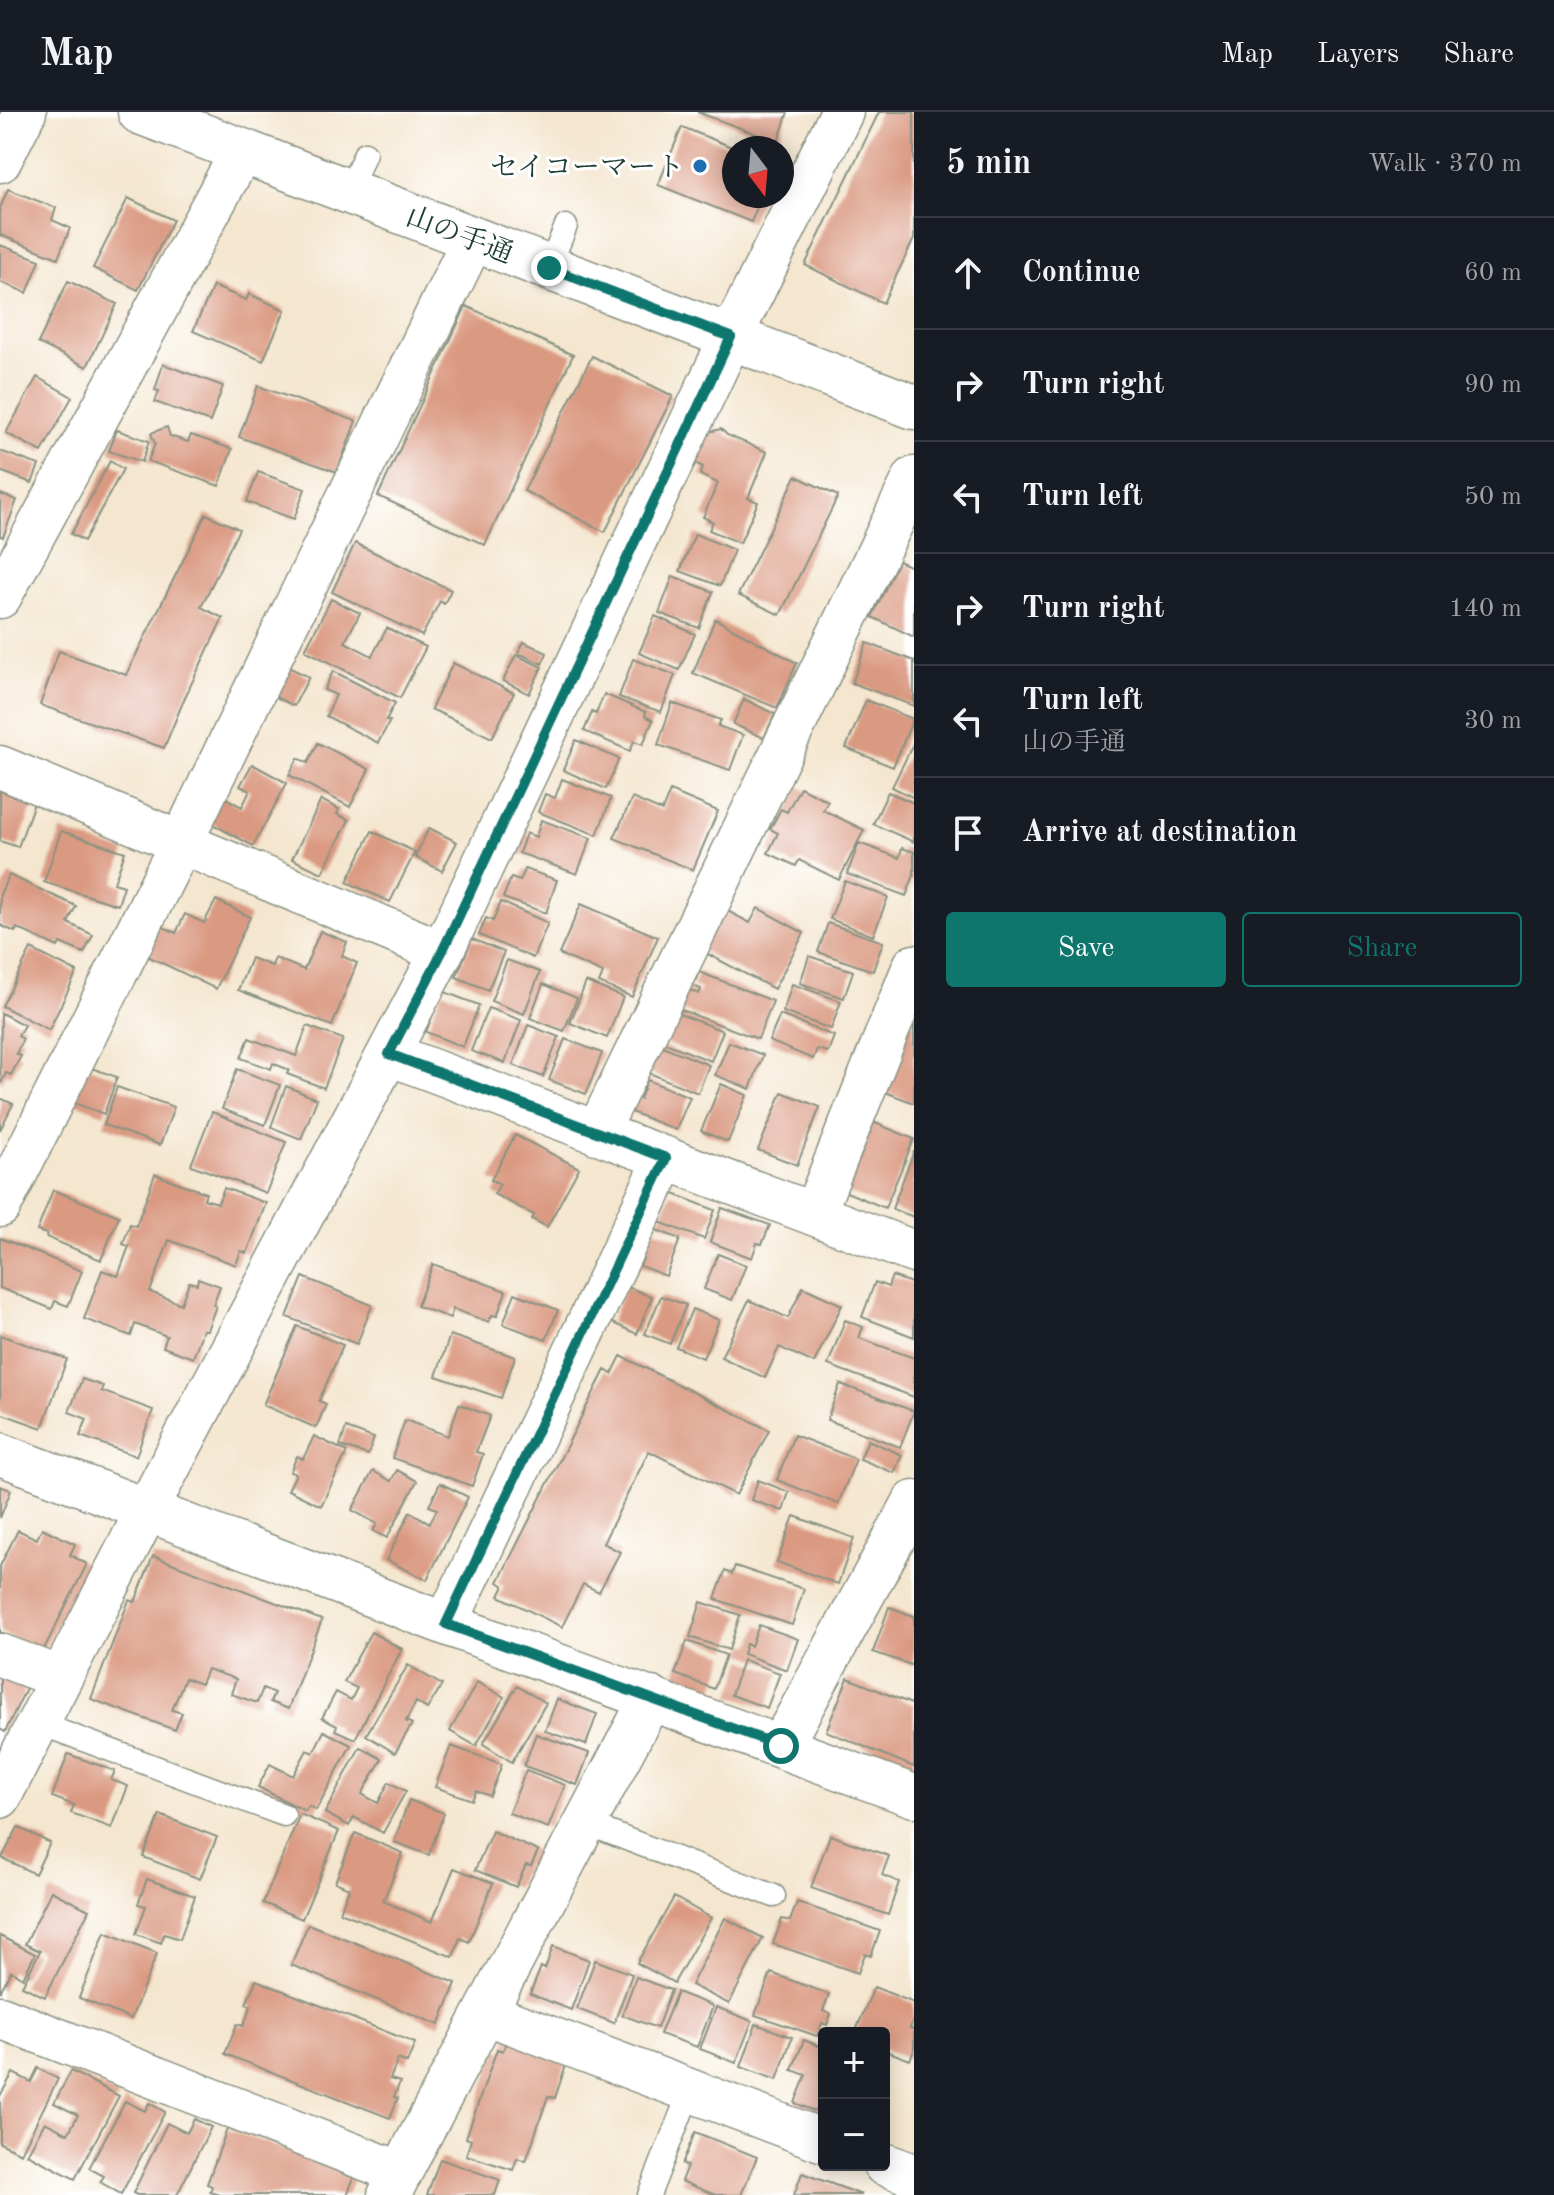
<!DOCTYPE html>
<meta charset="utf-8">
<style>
:root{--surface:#171b24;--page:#20242c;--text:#f1f3f6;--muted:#9ea1a6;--line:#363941;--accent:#0f766e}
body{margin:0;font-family:"Old Standard TT","Noto Serif JP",serif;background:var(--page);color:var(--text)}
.controls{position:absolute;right:24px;bottom:24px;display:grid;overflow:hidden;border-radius:8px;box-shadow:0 4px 20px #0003}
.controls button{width:72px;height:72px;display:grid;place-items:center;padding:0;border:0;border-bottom:2px solid var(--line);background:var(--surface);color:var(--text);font:40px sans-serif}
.compass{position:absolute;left:722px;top:24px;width:72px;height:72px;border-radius:50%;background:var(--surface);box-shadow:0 4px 20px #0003;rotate:164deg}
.stop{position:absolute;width:24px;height:24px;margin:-18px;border:6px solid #0f766e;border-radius:50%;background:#fff}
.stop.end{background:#0f766e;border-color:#fff;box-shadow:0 2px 8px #0008}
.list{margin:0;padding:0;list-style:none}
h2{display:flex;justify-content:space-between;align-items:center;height:104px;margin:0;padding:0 32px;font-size:34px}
h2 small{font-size:26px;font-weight:400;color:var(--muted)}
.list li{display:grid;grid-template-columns:52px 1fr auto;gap:24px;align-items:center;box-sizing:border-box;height:112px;padding:0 32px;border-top:2px solid var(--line)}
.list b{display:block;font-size:30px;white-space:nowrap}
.list p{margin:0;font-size:26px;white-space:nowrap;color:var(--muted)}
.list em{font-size:26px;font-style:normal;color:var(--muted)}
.actions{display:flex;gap:16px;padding:24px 32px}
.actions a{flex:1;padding:18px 0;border:2px solid var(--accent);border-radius:8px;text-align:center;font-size:28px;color:var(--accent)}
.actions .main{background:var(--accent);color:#fff}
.icon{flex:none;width:44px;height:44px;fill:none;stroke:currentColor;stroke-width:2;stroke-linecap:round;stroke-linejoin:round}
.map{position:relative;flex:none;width:914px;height:2083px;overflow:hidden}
header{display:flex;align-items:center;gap:48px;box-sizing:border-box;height:112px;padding:0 40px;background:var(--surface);border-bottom:2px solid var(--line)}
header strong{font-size:38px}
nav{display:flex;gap:44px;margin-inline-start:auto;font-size:28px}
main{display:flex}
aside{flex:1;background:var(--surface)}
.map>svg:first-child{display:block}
.building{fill:#da9981}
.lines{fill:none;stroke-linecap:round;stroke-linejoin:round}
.service-casing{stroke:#8a9282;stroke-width:25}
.minor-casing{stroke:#8a9282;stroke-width:45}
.secondary-casing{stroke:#8a9282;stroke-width:47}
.service{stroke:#fff;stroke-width:22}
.minor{stroke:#fff;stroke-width:42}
.secondary{stroke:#fff;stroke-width:44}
.route{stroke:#0f766e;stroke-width:10}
.poi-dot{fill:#1f6fb2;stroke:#fff;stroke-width:3}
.labels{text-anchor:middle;stroke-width:6;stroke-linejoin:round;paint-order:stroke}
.poi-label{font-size:28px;fill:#1f3d34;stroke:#fff;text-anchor:end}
.street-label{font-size:28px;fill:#1f3d34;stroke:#fff}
</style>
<header>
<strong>Map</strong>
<nav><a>Map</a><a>Layers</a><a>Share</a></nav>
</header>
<main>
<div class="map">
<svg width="914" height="2083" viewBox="0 0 914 2083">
<rect width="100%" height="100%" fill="#fff"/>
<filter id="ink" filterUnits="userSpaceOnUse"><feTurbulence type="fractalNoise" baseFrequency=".0125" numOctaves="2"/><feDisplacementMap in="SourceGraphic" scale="16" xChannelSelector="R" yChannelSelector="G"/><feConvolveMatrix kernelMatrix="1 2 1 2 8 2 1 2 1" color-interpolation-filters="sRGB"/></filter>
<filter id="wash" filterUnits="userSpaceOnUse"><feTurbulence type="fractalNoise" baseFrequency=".006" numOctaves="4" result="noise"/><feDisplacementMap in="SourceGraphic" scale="32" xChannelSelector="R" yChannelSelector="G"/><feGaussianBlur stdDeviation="1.8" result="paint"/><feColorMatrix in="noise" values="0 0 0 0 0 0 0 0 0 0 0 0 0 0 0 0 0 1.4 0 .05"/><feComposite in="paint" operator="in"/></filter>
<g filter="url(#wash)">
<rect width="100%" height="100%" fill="#f4e6cf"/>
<g id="blocks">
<path class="building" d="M697 0H788L778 30Z
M879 0H914V127L883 191 805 153Z
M682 15 734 36V84H759L758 86H761L751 110 658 73Z
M8 77 56 96 52 108 70 116 58 146 0 123V96Z
M128 86 173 108 138 178 93 156Z
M0 133 40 148 27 181 0 170Z
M68 169 117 192 87 255 38 231Z
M213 174 246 188 249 182 285 198 263 249 193 219Z
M466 194 573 243 485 433 378 384Z
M592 244 673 284 605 420 524 379Z
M163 252 223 274 210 310 155 290 159 279 155 278Z
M37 265 72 285 42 340 6 321Z
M258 274 356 309 337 360 239 325Z
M167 315 170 324 188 330 191 323 232 337 219 374 148 349 155 332 151 321Z
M721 317 727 323 767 340 748 386 758 390 740 431 709 418 713 410 703 405 718 371 700 363 703 355 695 351 708 320Z
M117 318 149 329 142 350 109 339Z
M0 339 39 353 32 371 0 359Z
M110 349 123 357 84 429 71 422Z
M258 360 305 377 294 407 247 390Z
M796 364 838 384 780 503 738 483Z
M0 382 17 388 3 425 0 424Z
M206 402 239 417 201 495 223 506 185 585 164 636 40 593 59 539 126 563Z
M695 422 734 438 720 474 680 459Z
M355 431 451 478 444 492 440 489 422 524 332 480Z
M898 449 914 456V525L872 505Z
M673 464 713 480 699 516 659 501Z
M331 487 360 501 345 530 372 544 387 516 426 535 400 586 305 538Z
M655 504 695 522 679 558 639 541Z
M715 507 797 551 777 596 693 561Z
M524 530 547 541 542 552 518 541Z
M867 531 914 549V594L852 571Z
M516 543 542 555 529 582 503 569Z
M633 547 675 563 661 600 619 585Z
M280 551 309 565 294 594 265 580Z
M453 551 514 581 492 626 431 597Z
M333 559 395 591 386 608 390 609 378 631 326 604 336 583 324 578Z
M604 582 646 600 645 604 653 608 643 632 634 629 630 639 584 619 592 600 596 602Z
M744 587 775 602 764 626 733 612Z
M866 588 913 607 893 655 846 636Z
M672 591 721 608 718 614 743 623 730 658 658 633Z
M576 628 619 647 606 677 563 658Z
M914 630V686L892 675Z
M318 631 369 657 350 695 289 663 298 646 308 651Z
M252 652 287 671 253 734 207 709 220 683 242 695 250 679 240 674Z
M562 667 611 686 597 723 538 700 545 682 555 686Z
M800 675 828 689 823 698 864 718 839 768 799 748 796 754 768 741 778 721 770 717 781 697 787 700Z
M0 679 34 691 18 735 0 729Z
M670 679 718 699 693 758 614 726 632 686 662 699Z
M888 680 914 691V730L873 712Z
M321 688 339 697 337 702 349 708 322 761 292 747Z
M541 708 591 726 577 762 519 741 526 721 536 725Z
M429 716 457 730 442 759 415 745Z
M61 719 125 740 114 771 124 774 118 793 44 770Z
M372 719 415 740 390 790 347 770Z
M859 731 899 746 902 736 914 740V763L906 784 847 762Z
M525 757 557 768 546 801 503 786 511 766 520 769Z
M9 763 76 794 68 811 93 823 84 841 60 831 58 835 17 816 15 820 0 813V782Z
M845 769 888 785 873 824 830 807Z
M216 788 250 805 216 877 141 841 155 811 176 821 185 802 204 811Z
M501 790 548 811 533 846 479 823 486 806 493 809Z
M581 792 658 825 632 885 599 871 603 861 559 842Z
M722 796 750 811 758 796 804 821 774 877 700 838Z
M828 811 883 830 873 859 818 840Z
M320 819 347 830 342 844 357 851 332 914 238 878 251 846 272 854 275 846 304 858Z
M472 827 504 840 488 878 456 865Z
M31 837 77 860 49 918 2 894Z
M809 844 853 859 844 886 800 871Z
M507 848 540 860 524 902 491 889Z
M699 860 773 889 758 927 673 895 680 875 699 882 701 877 693 874Z
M586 870 623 885 607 926 570 911Z
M543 872 577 886 564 919 530 906Z
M792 872 841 889 831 917 783 900Z
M442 879 479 893 463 935 426 920Z
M488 896 521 908 505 951 471 939Z
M672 899 723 919 711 949 660 929Z
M1 901 24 913 18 924 23 927 16 942 21 944 11 963 6 961 0 973Z
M780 903 834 924 828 940 817 937 813 947 769 929Z
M907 910 914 912V991L877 977Z
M528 913 559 925 543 965 513 953Z
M307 914 343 927 324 976 287 962 289 958 273 951 271 957 241 946 249 926 296 944Z
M565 927 602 941 586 982 549 968Z
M729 930 763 943 750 977 715 963Z
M655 931 709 953 698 981 644 959Z
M83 953 117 965 104 1002 69 989Z
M237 957 280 973 265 1013 222 997Z
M647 968 690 985 676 1018 626 998 632 984 640 987Z
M721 972 747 983 728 1030 701 1019Z
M286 974 317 987 301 1027 271 1015Z
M117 975 174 995 160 1033 104 1013Z
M782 980 820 995 797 1053 758 1038Z
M0 986 13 992 0 1018Z
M212 1000 286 1030 266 1081 191 1053Z
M868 1008 914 1027 885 1096 839 1077Z
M515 1023 579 1056 547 1115 532 1107 534 1103 494 1082 500 1072 491 1068Z
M914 1039V1105L892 1097Z
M155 1062 206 1081 204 1087 218 1091 224 1076 266 1091 247 1141 241 1139 236 1153 169 1128 150 1180 181 1192 189 1170 197 1172 198 1166 220 1174 213 1193 216 1194 207 1218H203L193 1246 163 1235 167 1224 135 1212 131 1224 84 1207 102 1158 118 1164 129 1134 123 1132 130 1112 136 1114Z
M53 1078 119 1104 101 1148 46 1125 47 1122 37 1119Z
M671 1081 715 1098 704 1127 659 1110Z
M722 1096 770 1113 762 1132 757 1131 752 1146 710 1130Z
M654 1117 680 1127 666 1164 640 1154Z
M0 1126 82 1159 68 1194 55 1189 52 1197 0 1176Z
M718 1142 746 1153 732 1188 704 1177Z
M433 1152 506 1179 497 1204 492 1203 489 1210 453 1197 450 1206 417 1194Z
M892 1164 914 1172V1225L862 1205 875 1170 888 1175Z
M303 1165 372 1193 357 1232 287 1205Z
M626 1174 652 1185 637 1222 611 1210Z
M803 1175 842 1193 814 1251 779 1235 765 1266 721 1245 749 1188 788 1206Z
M515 1181 558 1198 546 1228 503 1212Z
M661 1184 686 1193 670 1232 645 1222Z
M692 1197 719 1208 703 1246 676 1235Z
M845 1208 863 1215 859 1226 914 1246V1285L828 1253Z
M297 1214 343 1233 319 1289 326 1292 316 1316 263 1293Z
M0 1223 67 1247 42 1316 0 1301Z
M450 1223 515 1245 501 1286 436 1264Z
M621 1244 769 1318 736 1383 649 1339 603 1431 620 1440 599 1480 583 1472 562 1515 499 1484 504 1474 498 1470 605 1258 612 1262Z
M82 1267 103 1274 101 1279 153 1298 136 1344 80 1324 87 1307 69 1300Z
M840 1272 914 1299 900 1335 827 1308Z
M459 1292 490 1304 476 1340 483 1342 472 1374 392 1346 405 1308 448 1324Z
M346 1316 374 1326 368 1343 340 1334Z
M794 1323 856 1347 838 1392 777 1368Z
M314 1324 347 1340 321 1394 288 1378 296 1362 290 1360 297 1344 303 1347Z
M868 1328 902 1343 894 1361 860 1347Z
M397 1358 417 1369 387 1426 373 1419 377 1412 352 1398 373 1359 391 1369Z
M758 1368 789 1380 783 1399 751 1388Z
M440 1371 468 1385 427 1468 386 1448 410 1400 430 1411 437 1397 429 1394Z
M0 1374 11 1378 0 1406Z
M794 1404 854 1426 838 1472 777 1450Z
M42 1416 75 1432 70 1443 87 1452 42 1541 0 1520V1454L18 1418 37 1427Z
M153 1444 322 1508 288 1597 270 1590 274 1581 263 1576 257 1591 231 1582 236 1567 207 1557 201 1572 185 1566 172 1598 182 1601 175 1618 91 1587 129 1488 135 1490Z
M735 1454 804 1477 792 1513 715 1487 725 1459 732 1462Z
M701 1490 740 1503 729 1538 690 1525Z
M889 1495 914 1504V1554L873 1540Z
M759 1513 798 1527 787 1558 743 1542 746 1532 751 1534Z
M371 1520 402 1537 355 1627 335 1618 337 1614 322 1606 336 1580 351 1588 357 1576 344 1570Z
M687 1529 726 1543 714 1577 675 1562Z
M743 1548 780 1561 767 1596 731 1583Z
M408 1553 442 1573 427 1597 416 1590 406 1609 412 1612 395 1641 366 1623Z
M0 1554 30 1568 5 1620 0 1617Z
M848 1566 914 1593V1655L826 1619Z
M477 1570 504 1585 476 1634 450 1619Z
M517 1574 546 1591 512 1650 483 1632Z
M557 1587 597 1602 586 1633 545 1619Z
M324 1619 351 1633 316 1698 309 1694 305 1699 258 1675 270 1652 293 1664 307 1638 313 1641Z
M536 1622 589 1641 577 1673 524 1654Z
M451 1634 502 1652 490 1684 476 1679 472 1688 435 1675Z
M360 1635 382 1647 362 1682 378 1691 389 1670 406 1679 383 1721 354 1705 349 1714 325 1701Z
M68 1642 115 1659 111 1668 128 1674 112 1716 71 1701 74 1693 52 1685Z
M526 1658 565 1673 548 1716 509 1701Z
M409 1688 444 1701 429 1743 394 1730Z
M300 1702 339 1719 302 1807 263 1791Z
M160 1703 217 1725 200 1767 143 1745Z
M18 1715 50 1731 35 1762 2 1746Z
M492 1719 538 1739 531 1754 526 1753 516 1775 475 1758Z
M355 1721 403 1741 383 1789 432 1810 454 1756 493 1771 469 1830 460 1826 453 1845 340 1800 349 1776 335 1770Z
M830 1723 889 1744 882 1763 899 1770 888 1803 811 1776Z
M147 1767 195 1784 180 1827 164 1822 161 1831 136 1822 146 1794 138 1792Z
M51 1779 89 1798 45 1885 22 1874 40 1839 25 1832Z
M674 1785 711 1806 674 1871 637 1851Z
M797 1790 880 1819 871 1844 865 1842 858 1861 773 1832 782 1807 790 1809Z
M725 1806 763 1826 729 1892 691 1873Z
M308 1812 456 1871 439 1913 291 1853Z
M105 1820 157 1841 131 1907 79 1886Z
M0 1824 35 1842 23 1866 11 1859 0 1880Z
M553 1834 589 1848 571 1898 530 1882 541 1855 545 1857Z
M595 1848 632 1862 614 1911 577 1897Z
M771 1861 829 1882 823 1899 831 1902 827 1913 822 1911 817 1924 755 1903Z
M636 1865 671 1878 657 1916 622 1903Z
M256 1868 415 1931 407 1951 398 1947 390 1967 400 1970 394 1985 398 1986 390 2006 225 1942 237 1912 243 1914 251 1894 246 1892Z
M874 1875 914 1891V1907L910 1916 914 1918V1938L910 1948 884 1938V1921H855Z
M677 1880 713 1894 697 1935 660 1922Z
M716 1895 752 1909 736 1951 700 1937Z
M756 1912 792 1925 777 1968 741 1955Z
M508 1923 566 1953 555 1986 548 1984 526 2049 517 2046 513 2058 466 2043 471 2028 466 2026 497 1937 503 1939Z
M804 1928 824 1936V2003L795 1991 806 1963 792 1958Z
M38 1956 58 1967 21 2041 0 2031V1984L13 1961 31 1970Z
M71 1959 119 1984 75 2067 27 2042 45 2010 68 2022 78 2003 54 1991Z
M125 1989 145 1999 149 1991 165 2000 121 2082 100 2070 104 2064 89 2056Z
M194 2007 211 2015 177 2083H137L133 2081 167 2011 187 2021Z
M227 2017 355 2063 347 2083H219L210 2080 212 2074 207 2072Z
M695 2020 757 2045 741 2083H715L681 2069 687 2054 682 2052Z
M440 2047 500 2068 495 2083H427Z
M802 2061 862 2083H794Z"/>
</g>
</g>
<g filter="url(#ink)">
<use href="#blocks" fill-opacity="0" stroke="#8a9282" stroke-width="2"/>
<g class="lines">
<g class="service-casing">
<path id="service" d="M349 80 365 41
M549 156 566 114
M38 1611 284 1703
M585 1711 774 1784
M649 2083 690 1979"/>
</g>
<g class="minor-casing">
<path id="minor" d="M0 49 25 0
M0 485 242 39
M0 655 442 840
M389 942 914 1140
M597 1021 914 366
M0 1094 181 731 473 127
M814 1102 914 854
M0 1342 446 1512 914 1684
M446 1512 666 1046
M0 1543 61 1566
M781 1634 914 1390
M0 1685 163 1367 442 840 731 225 842 0
M485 1901 824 2029
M0 1905 401 2061
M884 2052 914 2063
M389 2083 651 1586"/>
</g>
<g class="secondary-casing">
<path id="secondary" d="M140 0 914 295"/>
</g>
<use href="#service" class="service"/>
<use href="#minor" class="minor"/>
<use href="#secondary" class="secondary"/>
</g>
</g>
<g class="lines" filter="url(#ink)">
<path class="route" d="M549 156 731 225 442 840 389 942 666 1046 446 1512 781 1634"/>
</g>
<circle class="poi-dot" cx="700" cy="54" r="8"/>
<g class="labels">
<g class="poi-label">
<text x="684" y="64">セイコーマート</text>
</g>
<g class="street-label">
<text transform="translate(460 122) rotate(21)" y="10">山の手通</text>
</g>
</g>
</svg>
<div class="controls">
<button>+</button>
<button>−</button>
</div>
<svg class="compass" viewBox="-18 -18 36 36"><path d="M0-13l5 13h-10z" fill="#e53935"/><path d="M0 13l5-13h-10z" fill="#9ea1a6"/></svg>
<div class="stop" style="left:781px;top:1634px"></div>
<div class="stop end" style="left:549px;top:156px"></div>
</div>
<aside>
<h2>5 min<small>Walk · 370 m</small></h2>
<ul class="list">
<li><svg class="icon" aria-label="ahead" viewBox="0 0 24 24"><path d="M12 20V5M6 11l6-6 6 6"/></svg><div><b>Continue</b></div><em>60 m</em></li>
<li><svg class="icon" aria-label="right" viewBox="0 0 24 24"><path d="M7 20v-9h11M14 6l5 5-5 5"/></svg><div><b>Turn right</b></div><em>90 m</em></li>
<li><svg class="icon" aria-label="left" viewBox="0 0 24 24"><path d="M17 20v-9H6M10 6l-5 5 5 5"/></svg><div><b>Turn left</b></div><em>50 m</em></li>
<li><svg class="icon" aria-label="right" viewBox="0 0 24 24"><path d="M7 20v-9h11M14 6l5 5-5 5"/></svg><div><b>Turn right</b></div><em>140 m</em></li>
<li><svg class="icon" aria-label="left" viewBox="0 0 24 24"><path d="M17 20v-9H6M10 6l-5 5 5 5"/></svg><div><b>Turn left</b><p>山の手通</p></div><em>30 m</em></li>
<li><svg class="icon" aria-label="arrive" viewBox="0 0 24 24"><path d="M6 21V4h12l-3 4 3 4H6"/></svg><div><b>Arrive at destination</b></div></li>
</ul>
<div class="actions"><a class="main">Save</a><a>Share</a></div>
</aside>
</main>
